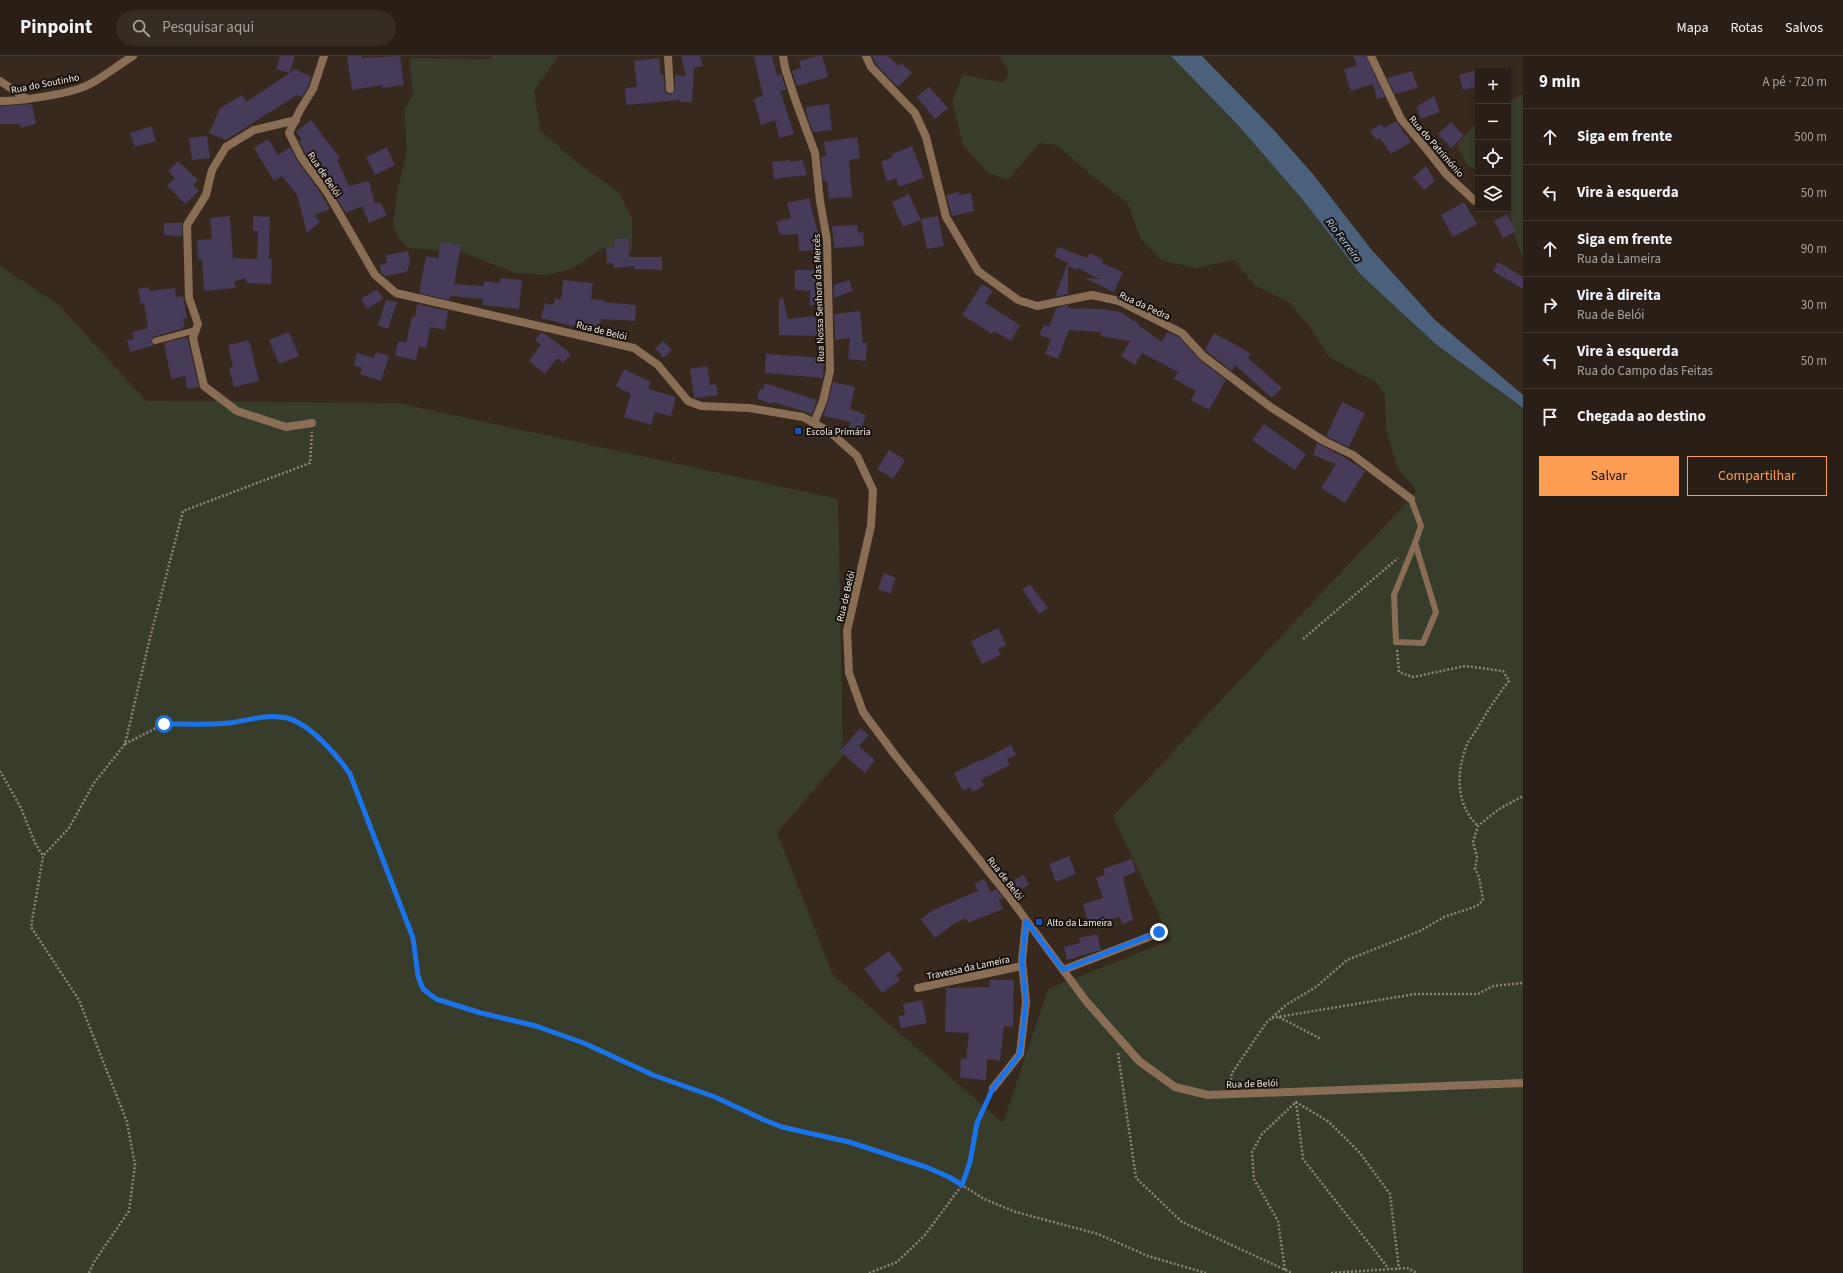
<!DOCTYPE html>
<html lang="pt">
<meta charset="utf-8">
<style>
:root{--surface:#291f16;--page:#352c23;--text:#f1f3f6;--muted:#a5a2a1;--line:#453d35;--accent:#fd9d54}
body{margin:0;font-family:"Source Sans 3",sans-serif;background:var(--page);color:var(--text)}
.controls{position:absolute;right:12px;top:12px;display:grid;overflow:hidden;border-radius:0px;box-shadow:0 2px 6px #0003}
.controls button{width:36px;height:36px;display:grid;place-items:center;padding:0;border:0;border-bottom:1px solid var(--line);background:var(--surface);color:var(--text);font:20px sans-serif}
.stop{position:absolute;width:12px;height:12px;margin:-9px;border:3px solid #1a73e8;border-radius:50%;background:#fff}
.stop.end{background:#1a73e8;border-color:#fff;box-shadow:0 1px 4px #0008}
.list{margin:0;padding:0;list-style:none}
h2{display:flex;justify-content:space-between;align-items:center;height:52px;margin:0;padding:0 16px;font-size:17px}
h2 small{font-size:13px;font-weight:400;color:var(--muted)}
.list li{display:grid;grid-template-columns:26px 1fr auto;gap:12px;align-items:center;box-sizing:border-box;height:56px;padding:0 16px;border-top:1px solid var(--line)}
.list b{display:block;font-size:15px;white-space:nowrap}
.list p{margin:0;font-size:13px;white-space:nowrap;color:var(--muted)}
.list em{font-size:13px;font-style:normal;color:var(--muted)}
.actions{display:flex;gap:8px;padding:12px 16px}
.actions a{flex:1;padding:9px 0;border:1px solid var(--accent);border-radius:0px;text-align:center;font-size:14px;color:var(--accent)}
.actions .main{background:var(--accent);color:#111}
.icon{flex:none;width:22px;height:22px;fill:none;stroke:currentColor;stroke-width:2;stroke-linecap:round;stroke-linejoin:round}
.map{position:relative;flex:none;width:1523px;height:1217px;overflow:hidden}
header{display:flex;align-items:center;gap:24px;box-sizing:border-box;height:56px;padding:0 20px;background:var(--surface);border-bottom:1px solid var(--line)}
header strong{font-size:19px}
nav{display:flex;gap:22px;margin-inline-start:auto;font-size:14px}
.search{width:280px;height:36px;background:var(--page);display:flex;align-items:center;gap:10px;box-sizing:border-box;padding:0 14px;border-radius:22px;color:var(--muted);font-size:15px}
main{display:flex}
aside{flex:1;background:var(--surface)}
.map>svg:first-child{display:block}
.green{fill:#373d2a}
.water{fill:#4a607b}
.building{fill:#463b58}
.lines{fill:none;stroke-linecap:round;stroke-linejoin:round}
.path{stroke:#8f8379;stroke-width:2.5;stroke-dasharray:2 2;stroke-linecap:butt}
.service{stroke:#896d54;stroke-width:6}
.minor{stroke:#896d54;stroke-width:8}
.tertiary{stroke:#896d54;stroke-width:8}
.route{stroke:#1a73e8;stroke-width:5}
.transit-dot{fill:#1a4fb4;stroke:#19130e;stroke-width:1.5}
.labels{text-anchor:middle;stroke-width:4;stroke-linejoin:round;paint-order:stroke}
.street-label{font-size:10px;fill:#f5ebe4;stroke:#19130e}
.poi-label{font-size:10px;fill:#f5ebe4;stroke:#19130e;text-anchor:start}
.water-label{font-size:11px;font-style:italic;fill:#b2d3fa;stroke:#19130e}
</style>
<header>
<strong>Pinpoint</strong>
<div class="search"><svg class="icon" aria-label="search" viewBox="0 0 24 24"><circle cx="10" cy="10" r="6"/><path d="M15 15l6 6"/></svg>Pesquisar aqui</div>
<nav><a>Mapa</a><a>Rotas</a><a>Salvos</a></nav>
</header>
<main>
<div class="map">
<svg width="1523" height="1217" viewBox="0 0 1523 1217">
<rect width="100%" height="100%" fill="#37291e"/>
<path class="green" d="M492 0H558L534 35 540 74 576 106 619 136 632 162V195L603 192 571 213 548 219 515 217 462 196 408 192 398 181 393 168 398 133 407 97 404 54 413 38 409 2 491 3Z
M999 0H1171L1237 68 1303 144 1361 219 1500 336 1523 352V1217H0V210L59 249 146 345 398 347 838 443 843 700 777 777 833 919 1003 1067 1048 933 1171 884 1113 760 1417 435 1397 412 1386 372 1385 339 1376 326 1329 301 1312 274 1290 247 1254 229 1234 204 1195 212 1161 204 1141 183 1127 146 1095 122 1057 89 1040 87 1008 124 988 117 963 89 952 46 962 19C977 20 990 26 1005 26L1009 15Z
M1523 38V201C1502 158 1508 94 1508 46Z
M1478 64V115L1467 109 1457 89Z"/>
<path class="water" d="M1171 0H1202L1272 72 1312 117 1371 193 1435 264 1523 339V352L1437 289 1361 219 1303 144 1237 68Z"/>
<path class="building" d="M280 0H295L290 16 295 13 311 21 308 31 302 41 297 39 226 84 209 77 220 52 242 39 246 46 290 17 276 13Z
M347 0H362V2L400 0 404 29 382 32V29L352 34Z
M681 0H700L703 10 694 12 692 46H680V44L626 49 625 32 637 31 634 5 659 2 661 19H664L665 34 667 38H671L675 35V19L686 20Z
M754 0H772L777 19 781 18 786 33 780 35 794 78 779 82 775 64 761 69 754 43 763 40Z
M817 0H822L828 21 797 30 792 15 801 12 799 5Z
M872 0H888L898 10 901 7 912 17 898 31 876 8Z
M1353 0H1366L1385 41 1377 43 1373 28 1351 35 1344 14 1357 9Z
M1478 14V31L1463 34 1459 19Z
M1412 15 1418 32 1395 38 1387 22Z
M929 31 948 52 935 63 917 41Z
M1434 40 1440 56 1421 63 1416 51Z
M32 48 36 68 21 72 20 68H0V50Z
M829 48 832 74 813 76 807 60 806 51Z
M311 64 340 102 337 104 349 130 369 125 375 148 380 146 387 159 369 167 362 150 346 157 331 133 306 98 299 85 302 84 296 76Z
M1396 65 1411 86 1391 98 1380 82 1376 84 1370 75 1381 68 1384 72Z
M1451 66 1464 80 1451 92 1438 78Z
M151 70 156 85 135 91 130 77Z
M207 80 210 102 192 104 189 82Z
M857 81 860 102 849 104 852 141 829 143 827 125H823L821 101 826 100 824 86Z
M268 83 278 99 290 91 297 104 322 139 330 153 314 159 320 166 307 177 297 139 282 120 274 125 254 92Z
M912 90 924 122 899 131 896 122 887 125 881 106 893 101 892 98Z
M387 91 395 109 375 119 366 101Z
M790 104V106L802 104 807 119 774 123 772 106Z
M178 105 198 124 193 129 199 135 185 148 167 130 175 122 168 115Z
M1426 110 1435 125 1424 134 1413 121Z
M959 136V139L971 137 974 155 952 160 946 139Z
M909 138 921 164 903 171 892 146Z
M809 142 822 194 799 195 798 178 780 179 776 166 791 162 787 147Z
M1464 146 1477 168 1453 181 1441 159Z
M1507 158 1516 175 1503 182 1494 165Z
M230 160 233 202 257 203 258 175H253V160L270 161 269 203H272L271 228 247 227 245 222 234 226 236 232 204 235 202 203H198L197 184 212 183 210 162Z
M938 160 944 190 927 193 921 163Z
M164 167H182V180L164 179Z
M857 169 858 177 863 176 864 190 834 192 832 170Z
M628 182 630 201H662V214L634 213V210L614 212 613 207 607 208 606 192H615L614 183Z
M441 186 461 189 454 228 484 230V225L500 227V222L522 224 519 253 482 249 483 243 450 240 449 244 419 237 426 200 438 202Z
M1058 191 1087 202 1090 197 1103 204 1102 207 1123 216 1114 236 1084 222 1099 223 1078 212 1077 214 1068 210V238L1055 241 1068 207 1054 200Z
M408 195 410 207 407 216 385 220 381 217 380 209 387 207 386 199Z
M1498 206 1523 221V233L1493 215Z
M795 214H822L823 246 810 250V235L795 234Z
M563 224 593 227 591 243 603 244V246L636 249 635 265 601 263 599 275 579 273 580 272 541 262 545 247 553 249 555 242 561 244Z
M849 224 853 235 834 242V229Z
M982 228 993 235 985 247 1020 269 1011 285 994 275 992 278 962 259Z
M149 231V235L175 232 176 241 183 240 187 262 183 263 185 272 153 281 151 286 155 289 130 296 127 284 134 283 132 276 148 272 144 247 141 248 138 233Z
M377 233 383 243 367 253 361 243Z
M783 242 788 263 823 259 824 280 779 279V243Z
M386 244 397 246 388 273 378 269Z
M417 248 448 255 445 274 430 271 426 292 419 290 416 304 395 300 398 285 406 287 412 261H415Z
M1068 249V252L1102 253 1120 256 1139 268 1138 269 1162 286 1167 276 1179 281 1200 304 1226 324 1209 354 1191 344 1196 335 1174 323 1178 316 1142 297 1135 309 1121 300 1130 285 1100 280 1101 276 1069 274 1058 303 1045 298 1051 283 1039 279 1044 269 1049 271 1056 252Z
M860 255 863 287H867L866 305 848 303 850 282 835 284 834 258Z
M289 276 299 300 279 308 269 284Z
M541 276 544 277 571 298 563 307 557 302 545 318 529 305 541 289 535 284Z
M1214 277 1250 297 1248 302 1282 332 1272 342 1235 309 1232 315 1205 294Z
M187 281 199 331 187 333 185 320 171 323 164 287Z
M249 284 259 325 234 331 229 312 233 311 228 289Z
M663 285 672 294 664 302 655 293Z
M376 296 389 300 381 325 360 318 362 312 354 309 357 297 374 302Z
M766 298 824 302 823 322 765 317Z
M707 310 710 329 716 328 718 339 696 342H694L690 313Z
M624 313 651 326 648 333 676 341 671 360 655 356 651 369 624 361 631 338 616 330Z
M833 326 855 331 850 353 866 359 859 379 848 374 851 366 823 360 828 346Z
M764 327 817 344 812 358 773 346 772 348 757 343 760 332 763 333Z
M1342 346 1365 357 1349 391 1326 380Z
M1264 368 1306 398 1295 414 1252 384Z
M1317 387 1344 401 1365 415 1345 447 1321 432 1336 408 1313 399Z
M889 394 905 404 893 423 877 413Z
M884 517 896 522 890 538 878 533Z
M1030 528 1048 552 1039 558 1022 533Z
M998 572 1006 589 998 593 1001 599 982 608 971 585Z
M860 672 869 679 859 690 875 704 865 717 840 695Z
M1011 689 1016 699 1007 703 1010 709 981 724 984 730 972 736 970 731 963 735 954 717 980 704 981 705Z
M1069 800 1076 818 1056 826 1049 808Z
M1132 803 1136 816 1123 821 1133 864 1122 868 1120 861 1089 869 1083 848 1103 842 1096 822 1105 819 1103 813Z
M1024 819 1029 829 1013 837 1006 828Z
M984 823 991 836 996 833 1003 842 999 844 1003 853 968 867 966 862 955 867 935 882 921 863 933 854 978 835 974 828Z
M1097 878 1101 894 1067 904 1064 891 1080 887 1079 882Z
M889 895 903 914 896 919 900 924 882 937 864 913Z
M990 924H1014L1013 971 1004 970 1000 1005 987 1003 986 1024 960 1022 961 1002 966 1003 969 977 945 976 946 932 990 931Z
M922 944 927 967 901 972 898 960 905 959 903 948Z"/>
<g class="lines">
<path class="path" d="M1303 583 1398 502
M1397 594 1399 616 1413 621 1465 610 1503 615 1509 625C1497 640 1487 656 1477 673 1473 679 1468 685 1466 691 1456 718 1456 749 1478 770
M125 688 164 668 228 667 260 661 286 662 303 669 340 703 350 718 413 882 418 920 423 933 436 943 481 957 536 970 586 988 653 1019 715 1041 762 1063 782 1071 849 1086 926 1111 949 1121 984 1143 1016 1156 1098 1178 1148 1200 1206 1217
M0 715 21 752 35 787 43 800
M1279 961 1321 983
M1272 962 1415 938H1478L1493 930 1523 927
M1118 997 1136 1122 1182 1166 1292 1217
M1230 1028 1232 1017 1266 967 1286 949 1316 931 1347 904 1420 875 1444 861 1477 850 1483 844 1479 821 1475 813 1477 801 1473 786 1478 770 1499 753 1523 740
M1296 1046 1303 1103 1389 1213
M1285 1214 1278 1165 1254 1123 1252 1096 1262 1078 1296 1046 1329 1066 1360 1097 1390 1138 1399 1213
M89 1217 94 1206 129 1155 135 1109 127 1066 79 944 31 871 43 800 69 772 94 727 125 688 149 586 183 455 310 407 312 376
M869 1217 897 1206 925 1179 962 1129 969 1106 977 1067 989 1042
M1331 1217 1407 1212 1417 1217"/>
<path class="service" d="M155 285 196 274
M1411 443 1421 470 1415 487 1436 556 1423 587 1396 586 1394 539 1415 487"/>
<path class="minor" d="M668 0 670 33
M783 0 785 12 795 43 815 97 820 145 827 184 830 315 823 345 814 367
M866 0 871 11 915 57 926 81 946 161 978 215 1018 244 1037 250 1092 239 1119 245 1182 277 1203 300 1272 352 1324 385 1353 399 1411 443
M1371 0 1401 63 1424 90 1446 118 1475 145
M0 25 27 43
M0 45C22 45 69 38 88 29 104 21 118 9 133 0
M296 64 254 74 226 91 212 114 206 139 187 169 189 242 198 268 193 282 204 330 237 355 286 371 312 367
M1063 914 1159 877
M918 932 1022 910
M993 1032 1020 998 1026 946 1022 905 1026 865"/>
<path class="tertiary" d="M324 0 313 33 300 54 289 77 301 101 327 136 375 219 396 237 634 292 658 309 688 345 701 350 749 352 803 361 830 376 857 400 873 434 871 470 847 575 849 617 863 656 895 699 1010 842 1086 945 1139 1005 1175 1031 1208 1039 1523 1027"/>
</g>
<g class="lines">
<path class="route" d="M164 668C185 668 207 669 229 667 247 665 268 657 287 662 310 668 337 699 350 718L413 882 418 920 423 933 436 943 481 957 536 970 586 988 653 1019 715 1041 762 1063 782 1071 849 1086 926 1111 949 1121 962 1129 970 1106 977 1067 993 1032 1020 998 1026 946 1022 906 1026 865 1063 914 1159 876"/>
</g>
<g class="transit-dot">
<rect x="794" y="371" width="8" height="8" rx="2"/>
<rect x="1035" y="862" width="8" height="8" rx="2"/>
</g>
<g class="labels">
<g class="street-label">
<text transform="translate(45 27) rotate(-11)" y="4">Rua do Soutinho</text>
<text transform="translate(1437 90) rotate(49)" y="4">Rua do Património</text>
<text transform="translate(325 118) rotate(56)" y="4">Rua de Belói</text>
<text transform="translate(818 242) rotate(-92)" y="4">Rua Nossa Senhora das Mercês</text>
<text transform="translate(1145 249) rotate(25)" y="4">Rua da Pedra</text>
<text transform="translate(602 274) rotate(14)" y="4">Rua de Belói</text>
<text transform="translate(845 540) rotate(-77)" y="4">Rua de Belói</text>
<text transform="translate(1006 822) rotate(52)" y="4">Rua de Belói</text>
<text transform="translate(968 911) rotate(-12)" y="4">Travessa da Lameira</text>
<text transform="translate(1252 1027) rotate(-2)" y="4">Rua de Belói</text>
</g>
<g class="poi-label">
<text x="806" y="379">Escola Primária</text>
<text x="1047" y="870">Alto da Lameira</text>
</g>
<g class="water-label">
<text transform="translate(1344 184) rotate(53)" y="4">Rio Ferreira</text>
</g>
</g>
</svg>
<div class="controls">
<button>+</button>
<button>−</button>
<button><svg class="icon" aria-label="locate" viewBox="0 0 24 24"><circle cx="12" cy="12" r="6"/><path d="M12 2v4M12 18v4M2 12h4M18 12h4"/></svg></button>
<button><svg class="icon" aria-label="layers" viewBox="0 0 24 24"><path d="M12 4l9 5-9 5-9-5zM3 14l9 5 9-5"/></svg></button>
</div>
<div class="stop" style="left:164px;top:668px"></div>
<div class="stop end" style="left:1159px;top:876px"></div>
</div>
<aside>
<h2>9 min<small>A pé · 720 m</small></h2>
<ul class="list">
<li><svg class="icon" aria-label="ahead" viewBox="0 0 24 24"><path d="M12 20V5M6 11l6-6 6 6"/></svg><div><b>Siga em frente</b></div><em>500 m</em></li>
<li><svg class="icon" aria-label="left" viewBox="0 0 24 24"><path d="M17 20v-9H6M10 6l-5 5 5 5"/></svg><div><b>Vire à esquerda</b></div><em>50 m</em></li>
<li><svg class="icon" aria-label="ahead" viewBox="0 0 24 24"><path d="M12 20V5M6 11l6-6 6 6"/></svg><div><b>Siga em frente</b><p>Rua da Lameira</p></div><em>90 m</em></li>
<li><svg class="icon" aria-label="right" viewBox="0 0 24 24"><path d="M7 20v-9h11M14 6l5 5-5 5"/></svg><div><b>Vire à direita</b><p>Rua de Belói</p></div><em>30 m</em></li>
<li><svg class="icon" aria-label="left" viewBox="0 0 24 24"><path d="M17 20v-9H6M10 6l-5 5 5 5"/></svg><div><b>Vire à esquerda</b><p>Rua do Campo das Feitas</p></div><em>50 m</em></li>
<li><svg class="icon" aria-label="arrive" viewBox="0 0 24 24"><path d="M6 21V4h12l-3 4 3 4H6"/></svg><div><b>Chegada ao destino</b></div></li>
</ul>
<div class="actions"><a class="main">Salvar</a><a>Compartilhar</a></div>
</aside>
</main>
